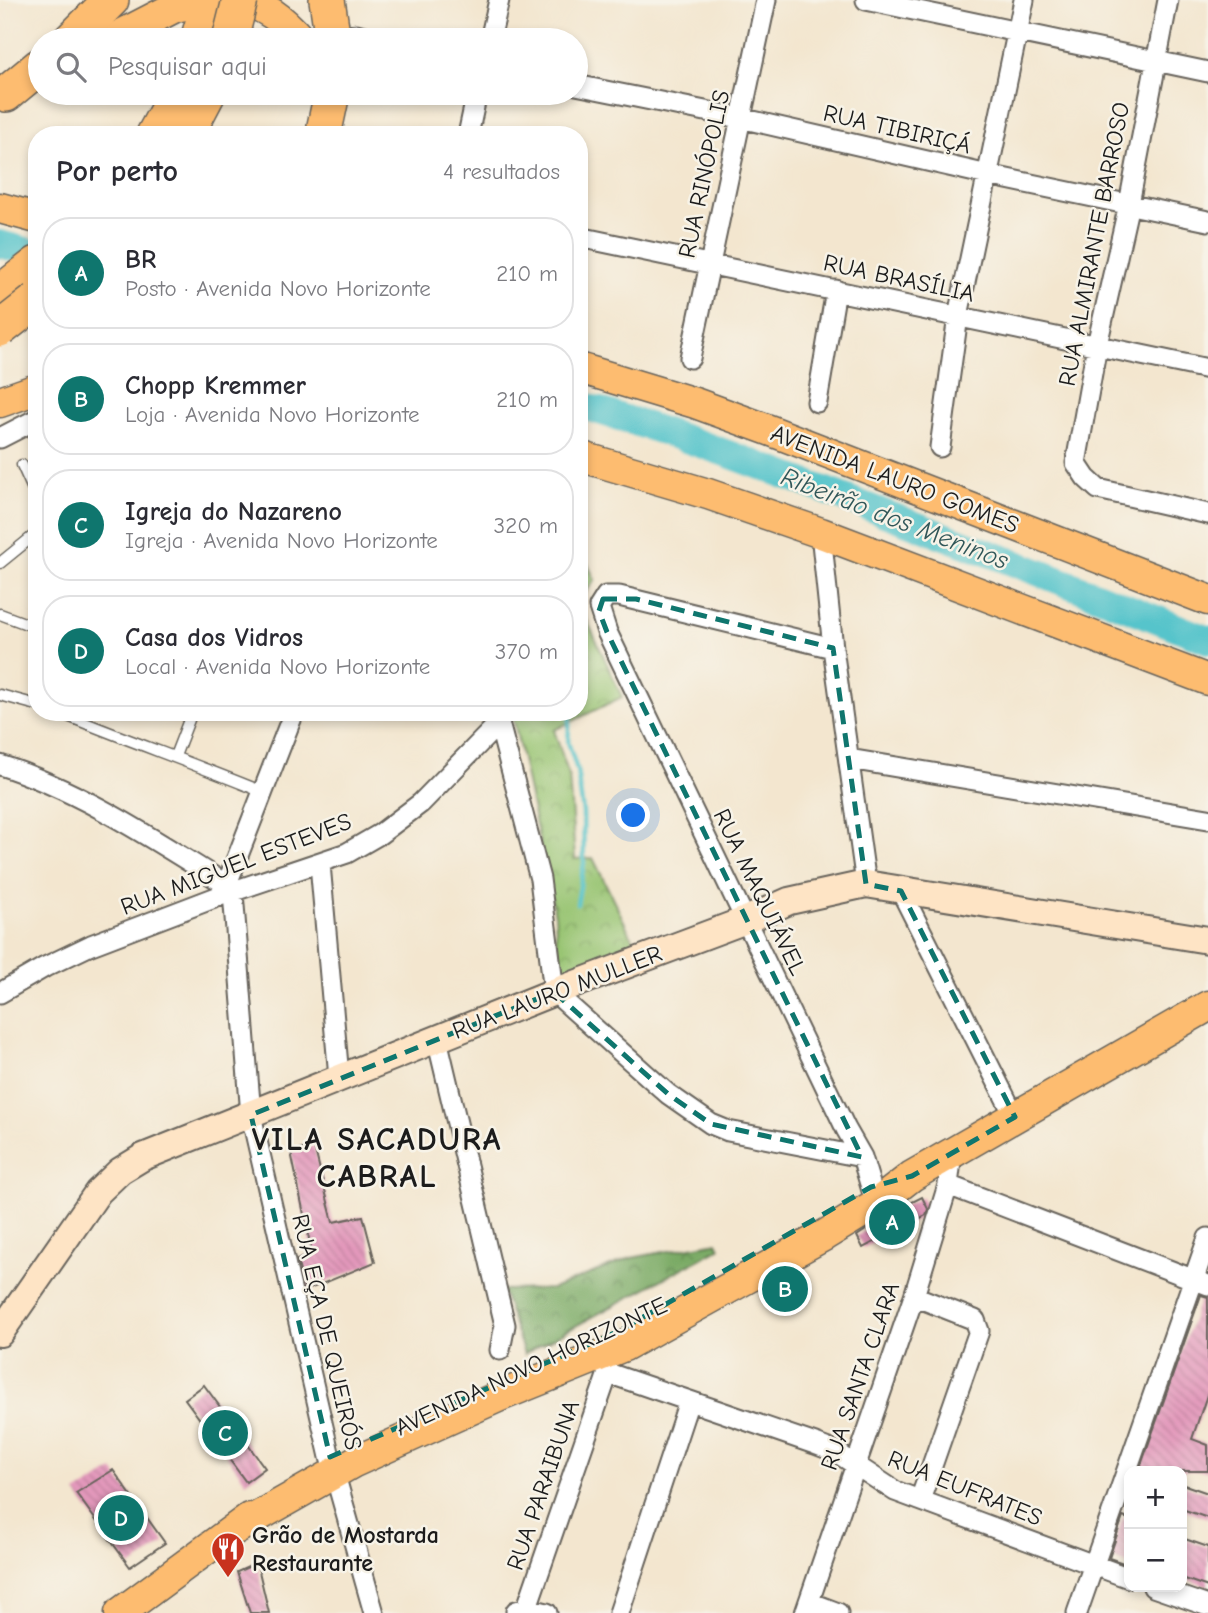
<!DOCTYPE html>
<html lang="pt">
<meta charset="utf-8">
<style>
:root{--surface:#fff;--page:#f2f2f3;--text:#2b2b33;--muted:#7c7c81;--line:#e1e1e2;--accent:#0f766e}
body{margin:0;font-family:"Comic Neue",sans-serif;background:var(--page);color:var(--text)}
.controls{position:absolute;right:21px;bottom:21px;display:grid;overflow:hidden;border-radius:14px;box-shadow:0 4px 10px #0003}
.controls button{width:63px;height:63px;display:grid;place-items:center;padding:0;border:0;border-bottom:2px solid var(--line);background:var(--surface);color:var(--text);font:35px sans-serif}
.you{position:absolute;left:634px;top:816px;width:24px;height:24px;margin:-18px;border:5px solid #fff;border-radius:50%;background:#1a73e8;box-shadow:0 0 0 10px #1a73e833}
.badge{display:grid;place-items:center;width:46px;height:46px;border-radius:50%;background:var(--accent);color:#fff;font-size:23px;font-weight:700}
.pin{position:absolute;translate:-50% -50%;border:4px solid #fff;box-shadow:0 2px 7px #0006}
.list{margin:0;padding:0;list-style:none}
h2{display:flex;justify-content:space-between;align-items:center;height:91px;margin:0;padding:0 28px;font-size:30px}
h2 small{font-size:23px;font-weight:400;color:var(--muted)}
.list li{display:grid;grid-template-columns:46px 1fr auto;gap:21px;align-items:center;box-sizing:border-box;height:112px;margin:0 14px 14px;padding:0 14px;border:2px solid var(--line);border-radius:28px}
.list b{display:block;font-size:26px;white-space:nowrap}
.list p{margin:0;font-size:23px;white-space:nowrap;color:var(--muted)}
.list em{font-size:23px;font-style:normal;color:var(--muted)}
.icon{flex:none;width:38px;height:38px;fill:none;stroke:currentColor;stroke-width:2;stroke-linecap:round;stroke-linejoin:round}
.map{position:relative;flex:none;width:1208px;height:1613px;overflow:hidden}
.search{position:absolute;background:var(--surface);box-shadow:0 4px 10px #0003;left:28px;top:28px;width:560px;height:77px;display:flex;align-items:center;gap:18px;box-sizing:border-box;padding:0 24px;border-radius:38px;color:var(--muted);font-size:26px}
.panel{position:absolute;background:var(--surface);box-shadow:0 4px 10px #0003;left:28px;top:126px;width:560px;height:595px;border-radius:28px}
.map>svg:first-child{display:block}
.forest{fill:url(#forest-crowns);stroke:#4b6340;stroke-width:2}
.park{fill:url(#park-crowns);stroke:#5a7048;stroke-width:2}
.lines{fill:none;stroke-linecap:round;stroke-linejoin:round}
.stream{stroke:#57c4cb;stroke-width:4.5}
.river{stroke:#57c4cb;stroke-width:28}
.building{fill:url(#building-back-hatch)}
.lane-casing{stroke:#67635b;stroke-width:13}
.street-casing{stroke:#67635b;stroke-width:23}
.secondary-casing{stroke:#67635b;stroke-width:30}
.primary-casing{stroke:#67635b;stroke-width:33}
.highway-casing{stroke:#67635b;stroke-width:38}
.lane{stroke:#fff;stroke-width:10}
.street{stroke:#fff;stroke-width:19}
.secondary{stroke:#fee4c5;stroke-width:26}
.primary{stroke:#fdbc6f;stroke-width:30}
.highway{stroke:#fdbc6f;stroke-width:35}
.highway-bridge-casing{stroke:#67635b;stroke-width:38;stroke-linecap:butt}
.highway-bridge{stroke:#fdbc6f;stroke-width:35}
.marked{fill:none;stroke:#0f766e;stroke-width:5;stroke-dasharray:14 9;stroke-linejoin:round}
.labels{text-anchor:middle;stroke-width:5;stroke-linejoin:round;paint-order:stroke}
.street-label{font-size:24px;fill:#1c1c1c;stroke:#f7f3e8}
.poi-label{font-size:24px;font-weight:bold;fill:#1c1c1c;stroke:#f7f3e8;text-anchor:start}
.water-label{font-size:26px;font-style:italic;fill:#315759;stroke:#f7f3e8}
.district-label{font-size:32px;font-weight:bold;letter-spacing:2px;fill:#1c1c1c;stroke:#f7f3e8}
</style>
<div class="map">
<svg width="1208" height="1613" viewBox="0 0 1208 1613">
<defs>
<pattern id="forest-crowns" width="20" height="18" patternUnits="userSpaceOnUse" patternTransform="scale(1.75)"><rect width="20" height="18" fill="#7aaa65"/><path d="M2 6a3 3 0 1 1 6 0M12 15a3 3 0 1 1 6 0" fill="none" stroke="#638a52"/></pattern>
<pattern id="park-crowns" width="20" height="18" patternUnits="userSpaceOnUse" patternTransform="scale(1.75)"><rect width="20" height="18" fill="#99c573"/><path d="M2 6a3 3 0 1 1 6 0M12 15a3 3 0 1 1 6 0" fill="none" stroke="#83a963"/></pattern>
<pattern id="building-back-hatch" width="6" height="6" patternUnits="userSpaceOnUse" patternTransform="scale(1.75)"><rect width="6" height="6" fill="#e398bb"/><path d="M-1 5l2 2M0 0l6 6M5-1l2 2" fill="none" stroke="#c282a0"/></pattern>
</defs>
<rect width="100%" height="100%" fill="#f7f3e8"/>
<filter id="ink" filterUnits="userSpaceOnUse"><feTurbulence type="fractalNoise" baseFrequency=".0143" numOctaves="2"/><feDisplacementMap in="SourceGraphic" scale="14" xChannelSelector="R" yChannelSelector="G"/><feConvolveMatrix kernelMatrix="1 2 1 2 8 2 1 2 1" color-interpolation-filters="sRGB"/></filter>
<filter id="wash" filterUnits="userSpaceOnUse"><feTurbulence type="fractalNoise" baseFrequency=".00686" numOctaves="4" result="noise"/><feDisplacementMap in="SourceGraphic" scale="28" xChannelSelector="R" yChannelSelector="G"/><feGaussianBlur stdDeviation="1.57" result="paint"/><feColorMatrix in="noise" values="0 0 0 0 0 0 0 0 0 0 0 0 0 0 0 0 0 1.4 0 .05"/><feComposite in="paint" operator="in"/></filter>
<g filter="url(#wash)">
<rect width="100%" height="100%" fill="#f3e6cf"/>
<path class="forest" d="M717 1242 720 1248 524 1354 502 1290 552 1289 631 1258Z"/>
<path class="park" d="M579 546 595 580 583 596 581 607 622 697 554 730 569 776 575 859 593 858 637 948 571 974 561 971 558 964 555 915 512 712H579Z"/>
<g class="lines">
<path class="stream" d="M570 712 568 742 577 770 583 812 584 863 577 904"/>
<path class="river" d="M0 244 37 254
M579 405C680 434 778 472 876 510 987 552 1098 595 1208 640"/>
</g>
<g id="blocks">
<path class="building" d="M314 1146 333 1222 363 1216 375 1262 305 1291 297 1260 312 1253 291 1152Z
M922 1197 928 1209 926 1215 863 1248 857 1236 898 1209Z
M1201 1295 1208 1297V1392L1192 1439 1208 1445V1471H1139Z
M204 1385 265 1468 246 1482 185 1399Z
M113 1470 165 1543 130 1567 76 1493Z
M1182 1484 1208 1493V1518L1182 1509Z
M1123 1517 1129 1519V1565L1109 1558Z
M1182 1538 1208 1547V1587L1182 1578Z
M257 1563 269 1613H250L237 1572Z"/>
</g>
</g>
<g filter="url(#ink)">
<use href="#blocks" fill-opacity="0" stroke="#67635b" stroke-width="2"/>
<g class="lines">
<g class="lane-casing">
<path id="lane" d="M22 465 37 498
M0 563 37 533
M0 614 35 627
M0 695 37 705
M58 712C126 740 195 764 263 792
M175 756 192 712"/>
</g>
<g class="street-casing">
<path id="street" d="M866 0 1208 72
M1168 0 1129 204 1097 345 1076 463 1086 478 1098 489 1208 514
M356 34 379 40
M490 40 499 0
M576 85 740 118 988 175 1208 221
M468 135 477 93
M579 237 1208 369
M690 358 766 0
M817 402 836 290
M0 438 37 419
M940 447 958 316 1024 0
M821 533 833 648 866 884
M833 648 619 596H606L599 607 607 632 846 1129 862 1157 876 1204
M498 712 499 723 540 879 554 992 668 1094 711 1124 728 1131 862 1157
M849 759 1208 819
M0 765C82 791 154 840 227 885
M320 864 339 1077
M901 891 1015 1117
M233 893 251 1115 330 1457 374 1613
M223 894 294 712
M0 993 45 967 91 945 222 895 347 853 380 834 421 803 499 723
M437 1039 505 1325 500 1350
M948 1185 1208 1285
M914 1296 975 1320 979 1331 920 1500
M599 1355 608 1373 815 1444 836 1452 895 1491 1129 1578
M1153 1587 1208 1606
M809 1602 838 1613
M516 1611 526 1608 547 1613
M525 1613 608 1373
M619 1613 689 1401
M805 1613 914 1296 948 1185 952 1153
M1077 1613 1208 1238"/>
</g>
<g class="secondary-casing">
<path id="secondary" d="M0 1333 98 1192 120 1171 143 1157 554 992 746 920 789 901 866 884 1208 940"/>
</g>
<g class="primary-casing">
<path id="primary" d="M237 0C265 4 283 20 301 40
M111 40 175 7 209 0
M0 208 37 218
M579 368 695 403 769 430 1208 600
M0 402 37 389
M579 456 708 494 821 533 1208 680
M234 1530 354 1462 500 1396 624 1346 825 1235 876 1204 912 1176 1208 1006
M120 1613 249 1518"/>
</g>
<g class="highway-casing">
<path id="highway" d="M327 0 333 40
M71 40 111 0
M198 40 210 0
M6 94 40 66
M325 126 332 93
M154 135 177 93
M186 135 208 93
M0 293 37 264"/>
</g>
<use href="#lane" class="lane"/>
<use href="#street" class="street"/>
<use href="#secondary" class="secondary"/>
<use href="#primary" class="primary"/>
<use href="#highway" class="highway"/>
<g class="highway-bridge-casing">
<path id="highway-bridge" d="M230 40 240 0
M0 329 37 300"/>
</g>
<use href="#highway-bridge" class="highway-bridge"/>
</g>
</g>
<path class="marked" d="M603 599H636L833 648 866 884 901 891 1015 1117 912 1176 871 1187 617 1332 330 1457 251 1115 554 992 668 1094 711 1124 862 1157 607 632 599 611Z"/>
<defs>
<g id="restaurant-pin" transform="scale(1.75)"><path d="M0 17L-7.5 6A9.5 9.5 0 1 1 7.5 6Z" fill="#c8321e" stroke="#f7f3e8"/><path d="M-5-6h1v4h1v-4h1v4h1v-4h1v5L-1.5 .5V6h-2V.5L-5-1ZM5-6V6H3V1.5H1.5Q1.5-4 5-6Z" fill="#fff"/></g>
</defs>
<g fill-rule="evenodd">
<use href="#restaurant-pin" x="228" y="1549"/>
</g>
<g class="labels">
<g class="street-label">
<text transform="translate(897 129) rotate(13)" y="8">RUA TIBIRIÇÁ</text>
<text transform="translate(704 174) rotate(-78)" y="8">RUA RINÓPOLIS</text>
<text transform="translate(1094 244) rotate(-79)" y="8">RUA ALMIRANTE BARROSO</text>
<text transform="translate(899 278) rotate(12)" y="8">RUA BRASÍLIA</text>
<text transform="translate(895 479) rotate(21)" y="8">AVENIDA LAURO GOMES</text>
<text transform="translate(236 864) rotate(-21)" y="8">RUA MIGUEL ESTEVES</text>
<text transform="translate(760 892) rotate(64)" y="8">RUA MAQUIÁVEL</text>
<text transform="translate(557 992) rotate(-21)" y="8">RUA LAURO MULLER</text>
<text transform="translate(327 1332) rotate(77)" y="8">RUA EÇA DE QUEIRÓS</text>
<text transform="translate(531 1366) rotate(-25)" y="8">AVENIDA NOVO HORIZONTE</text>
<text transform="translate(860 1376) rotate(-71)" y="8">RUA SANTA CLARA</text>
<text transform="translate(543 1485) rotate(-71)" y="8">RUA PARAIBUNA</text>
<text transform="translate(965 1488) rotate(22)" y="8">RUA EUFRATES</text>
</g>
<g class="poi-label">
<text x="252" y="1543">Grão de Mostarda<tspan x="252" dy="28">Restaurante</tspan></text>
</g>
<g class="water-label">
<text transform="translate(895 518) rotate(21)" y="9">Ribeirão dos Meninos</text>
</g>
<g class="district-label">
<text x="377" y="1150">VILA SACADURA<tspan x="377" dy="37">CABRAL</tspan></text>
</g>
</g>
</svg>
<div class="controls">
<button>+</button>
<button>−</button>
</div>
<div class="you"></div>
<div class="pin badge" style="left:892px;top:1222px">A</div>
<div class="pin badge" style="left:785px;top:1289px">B</div>
<div class="pin badge" style="left:225px;top:1433px">C</div>
<div class="pin badge" style="left:121px;top:1518px">D</div>
<div class="search"><svg class="icon" aria-label="search" viewBox="0 0 24 24"><circle cx="10" cy="10" r="6"/><path d="M15 15l6 6"/></svg>Pesquisar aqui</div>
<section class="panel">
<h2>Por perto<small>4 resultados</small></h2>
<ul class="list">
<li><span class="badge">A</span><div><b>BR</b><p>Posto · Avenida Novo Horizonte</p></div><em>210 m</em></li>
<li><span class="badge">B</span><div><b>Chopp Kremmer</b><p>Loja · Avenida Novo Horizonte</p></div><em>210 m</em></li>
<li><span class="badge">C</span><div><b>Igreja do Nazareno</b><p>Igreja · Avenida Novo Horizonte</p></div><em>320 m</em></li>
<li><span class="badge">D</span><div><b>Casa dos Vidros</b><p>Local · Avenida Novo Horizonte</p></div><em>370 m</em></li>
</ul>
</section>
</div>
